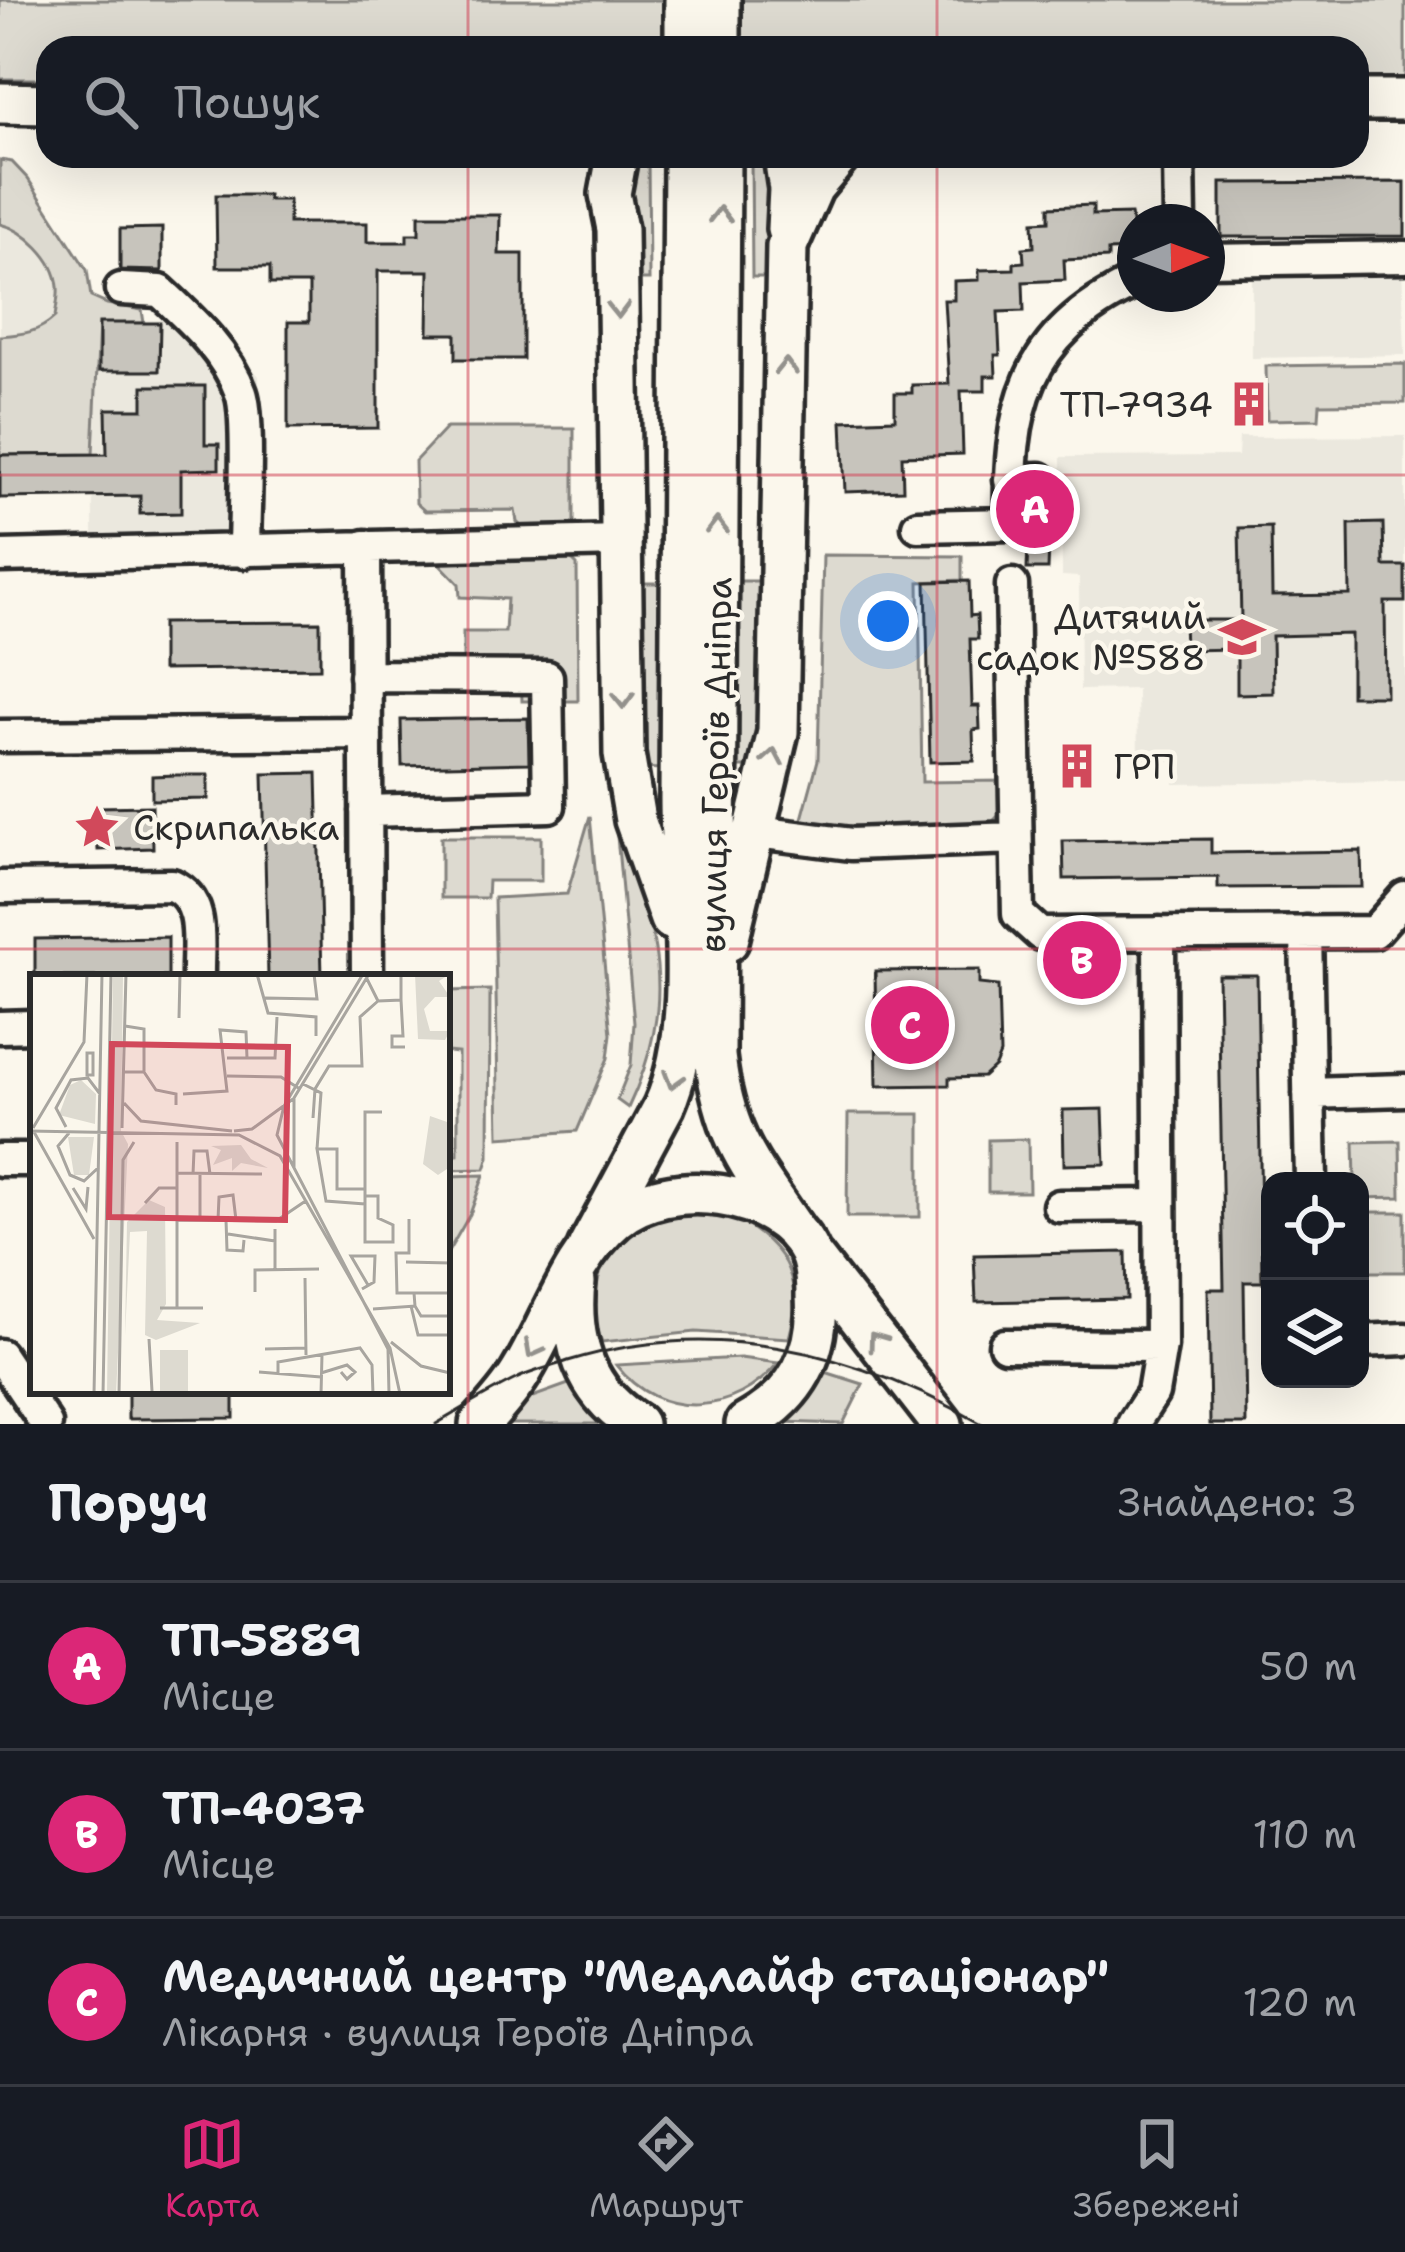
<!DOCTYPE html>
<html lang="uk">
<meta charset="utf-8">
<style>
:root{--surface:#171b24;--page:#242831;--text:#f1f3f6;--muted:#9ea1a6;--line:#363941;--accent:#db2777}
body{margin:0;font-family:"Shantell Sans",sans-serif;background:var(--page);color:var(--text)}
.controls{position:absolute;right:36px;bottom:36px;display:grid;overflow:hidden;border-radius:24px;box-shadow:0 12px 48px #0002}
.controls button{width:108px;height:108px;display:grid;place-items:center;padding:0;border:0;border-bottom:3px solid var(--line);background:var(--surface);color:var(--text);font:60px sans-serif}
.compass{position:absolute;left:1117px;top:204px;width:108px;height:108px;border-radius:50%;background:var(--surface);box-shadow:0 12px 48px #0002;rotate:89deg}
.you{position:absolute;left:888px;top:621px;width:42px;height:42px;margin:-30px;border:9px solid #fff;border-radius:50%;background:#1a73e8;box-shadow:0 0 0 18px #1a73e833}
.badge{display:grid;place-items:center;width:78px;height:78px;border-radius:50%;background:var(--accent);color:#fff;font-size:39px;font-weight:700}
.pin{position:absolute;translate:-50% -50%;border:6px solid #fff;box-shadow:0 3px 12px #0006}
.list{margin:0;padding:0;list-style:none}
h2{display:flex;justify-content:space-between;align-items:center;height:156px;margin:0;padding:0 48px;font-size:51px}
h2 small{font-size:39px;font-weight:400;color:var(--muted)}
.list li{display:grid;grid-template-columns:78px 1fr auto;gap:36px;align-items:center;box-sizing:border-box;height:168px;padding:0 48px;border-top:3px solid var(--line)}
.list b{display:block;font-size:45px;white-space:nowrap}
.list p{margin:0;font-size:39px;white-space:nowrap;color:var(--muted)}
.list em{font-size:39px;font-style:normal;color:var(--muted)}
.icon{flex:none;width:66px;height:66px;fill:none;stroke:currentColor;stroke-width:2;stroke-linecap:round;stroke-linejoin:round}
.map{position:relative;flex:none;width:1405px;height:1424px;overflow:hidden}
.search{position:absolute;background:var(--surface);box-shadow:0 12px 48px #0002;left:36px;right:36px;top:36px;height:132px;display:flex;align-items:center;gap:30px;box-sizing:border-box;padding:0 42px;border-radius:36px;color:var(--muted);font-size:45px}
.sheet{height:660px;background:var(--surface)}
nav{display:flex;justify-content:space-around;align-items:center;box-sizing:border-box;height:168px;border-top:3px solid var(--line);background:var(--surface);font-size:33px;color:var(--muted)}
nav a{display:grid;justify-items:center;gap:6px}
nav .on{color:var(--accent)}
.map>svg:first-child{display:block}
.built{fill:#ebe8de}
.green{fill:#dddad0;stroke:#84827e;stroke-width:3}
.building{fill:#c7c4bc;stroke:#2b2b2b;stroke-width:3}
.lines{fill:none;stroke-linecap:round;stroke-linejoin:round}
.minor-casing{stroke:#2b2b2b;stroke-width:39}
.major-casing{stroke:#2b2b2b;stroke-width:48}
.minor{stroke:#fbf7ec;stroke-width:30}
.major{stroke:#fbf7ec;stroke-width:39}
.tram{stroke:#2b2b2b;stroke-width:3}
.oneway{stroke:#93918c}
.grid{fill:none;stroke:#d1495b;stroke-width:3;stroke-opacity:0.55}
.labels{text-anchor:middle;stroke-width:9;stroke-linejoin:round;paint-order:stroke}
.poi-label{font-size:36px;fill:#2b2b2b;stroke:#fbf7ec;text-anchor:end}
.street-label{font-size:36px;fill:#2b2b2b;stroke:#fbf7ec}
.inset-road{fill:none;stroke:#a8a59f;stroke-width:3}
.view{fill:#d1495b;fill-opacity:0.15;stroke:#d1495b;stroke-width:6}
.inset-edge{fill:none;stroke:#2b2b2b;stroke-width:6}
</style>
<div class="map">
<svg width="1405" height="1424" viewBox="0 0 1405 1424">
<rect width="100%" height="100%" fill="#fbf7ec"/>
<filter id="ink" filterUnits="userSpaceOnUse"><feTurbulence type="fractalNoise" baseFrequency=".00833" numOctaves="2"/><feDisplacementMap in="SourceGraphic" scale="24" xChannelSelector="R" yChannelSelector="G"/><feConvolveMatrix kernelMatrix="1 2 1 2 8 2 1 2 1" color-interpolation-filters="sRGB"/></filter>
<g filter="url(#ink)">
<path class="built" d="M0 224 22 233 49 261 58 283 55 317 43 328 28 334 0 336Z
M1402 267 1405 355 1252 358V268Z
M209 319 259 376 257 539 93 540 92 322Z
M1405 436V781L1174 784 1173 761 1138 762 1137 689 1080 690 1079 577 1062 576 1061 457 1238 456 1239 437Z"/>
<path class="green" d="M0 0H1405V79H1357V48H48V79H0Z
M633 156H648L649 280H633L626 177Z
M751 156H777L769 277H752Z
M0 160 12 162 28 179 87 270 91 297 107 304 142 310 144 323 99 324 93 454 0 455V336C23 334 38 333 55 317 56 308 59 297 58 287 56 259 25 230 0 224Z
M1405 364V403L1320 404 1319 419 1267 420 1266 366Z
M446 428H574V527L524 529 517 522 515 510 425 511 416 503 415 461Z
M823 555 962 556V580L919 582 922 782 1004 781 1001 813 993 821 921 826H800L818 760Z
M571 559 577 565 578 701H522L521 669 463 670V632H505L507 599 460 597 459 584 436 560Z
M736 581H769L760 767H735Z
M631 583H664L663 769 637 768Z
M615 814C654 925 682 994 628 1108L617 1100 631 1065 634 1023Z
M590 816 611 1034 608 1058 577 1131 499 1137 494 898 567 894Z
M441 837H541V881H488L487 898H441Z
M490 990 489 1157 485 1169 447 1170V1156L458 1155V1053L447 1052V991Z
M848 1114H920V1217H847Z
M1028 1139 1029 1192H988V1140Z
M1400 1141 1401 1197 1360 1198V1181H1355L1354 1142Z
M484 1175 470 1214 447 1254V1176Z
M714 1208C774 1234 808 1268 789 1338L696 1332 602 1342C583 1301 603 1235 648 1219 668 1212 694 1212 714 1208Z
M1367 1212H1405V1272H1368Z
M740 1358 778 1363C735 1415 660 1422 616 1365Z
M822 1371 863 1384 843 1424 782 1422Z
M574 1382 613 1424H500L513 1404Z"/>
<path class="building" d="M1405 182V236L1221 237V183Z
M216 195H268V200H289V223H367V242H407V234H419V215H500L499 254H523V359H456V334H428L429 271H378V428L288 429V322H309V284H270V267H217Z
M1093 205V215L1131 214 1135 250 1108 251V258L1064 260 1065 280 1023 282 1024 311 998 312 1000 355H995L996 376H985V391H961L963 454 902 456 903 490 845 492 842 421 895 419V393H912V385L949 384 944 300H954V281L979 280V270L1014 269V263L1024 262 1023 248 1034 247 1033 222 1049 221V207Z
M162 228V271L120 270V229Z
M99 323H160L159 371H99Z
M143 386H205V444H219V469L181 470V513L140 514V496L0 498V455L107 454 106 409H143Z
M1051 495 1048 569H1027L1030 499Z
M1383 523 1384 566H1405V602H1385L1386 696H1351V634L1272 636 1273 693 1237 694V649L1185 650 1184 620H1241L1239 528 1271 527 1272 596 1350 595 1349 524Z
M969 581 970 616 977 615 978 639H970L972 706H979L980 729 973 730 974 761 930 762 926 582Z
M320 622V668L162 670V623Z
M528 718 529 763 402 766 401 720Z
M317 773 322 977H268L263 774Z
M177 775H208V799L152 800V776Z
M152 806 153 848 98 850 96 807Z
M1211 839V853L1361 851 1362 887 1218 888V877L1064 879 1063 841Z
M168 937V977H35V939Z
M979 970V984L998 986 1000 1054 995 1066 983 1077 949 1078V1085L877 1086 875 971Z
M1218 975H1257L1262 1282H1244L1246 1424H1210L1208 1289H1224Z
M1103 1109 1105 1164 1064 1165 1063 1110Z
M1126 1252 1127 1299 976 1302 974 1255Z
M128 1391H234V1418L128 1419Z"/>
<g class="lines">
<g class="minor-casing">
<path id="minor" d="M1179 156 1180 222
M1207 260 1405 257
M121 289 160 291C191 320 226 351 241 393 250 418 244 518 244 552
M1010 480 1040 479
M918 526 1011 524C1008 409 1023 335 1135 282
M365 546 367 977
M0 556 621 541
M1012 585 1018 914 1040 934 1374 932 1405 897
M365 676 547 677 549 806 366 811
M0 736 366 733
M757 832 851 844 1016 838
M0 887 172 885C207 901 197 945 198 977
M1306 932 1311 1181
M0 1027 33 1026
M1309 1093 1405 1090
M0 1160H33
M1059 1206 1160 1205
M1360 1341 1405 1339
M1005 1345 1161 1346
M0 1355 46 1424
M1133 1424 1153 1393 1161 1346 1159 933"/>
</g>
<g class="major-casing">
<path id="major" d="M685 48V0
M720 48V0
M1357 100H1405
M0 103 48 104
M617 156 610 194 617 229 624 754 635 820 670 919
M720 156 715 1056C725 1140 751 1166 797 1234
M784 156 789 189 787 229
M728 941 778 732 787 246 813 187 839 156
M588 1248 664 1106C702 1020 680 892 680 798 680 584 683 370 684 156
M813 1258 942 1424
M575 1282C569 1340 584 1392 637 1424
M480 1424C494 1408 509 1392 520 1374 551 1324 570 1258 616 1219 667 1176 779 1188 809 1252 815 1265 816 1283 816 1297 820 1354 796 1397 746 1424"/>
</g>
<use href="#minor" class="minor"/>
<use href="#major" class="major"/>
<path class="tram" d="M436 1424C462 1409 489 1392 516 1379 532 1371 551 1367 568 1361 713 1316 854 1351 982 1424"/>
</g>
<defs><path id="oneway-chevron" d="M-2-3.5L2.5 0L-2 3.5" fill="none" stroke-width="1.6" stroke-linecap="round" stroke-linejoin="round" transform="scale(3)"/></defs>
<g class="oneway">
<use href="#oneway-chevron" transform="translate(720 215) rotate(-90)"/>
<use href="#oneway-chevron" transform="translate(618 310) rotate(89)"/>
<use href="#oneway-chevron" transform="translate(786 367) rotate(-89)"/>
<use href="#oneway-chevron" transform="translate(717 526) rotate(-90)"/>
<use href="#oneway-chevron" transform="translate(623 700) rotate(89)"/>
<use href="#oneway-chevron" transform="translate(773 757) rotate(-80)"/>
<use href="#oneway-chevron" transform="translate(673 1080) rotate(107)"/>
<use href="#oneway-chevron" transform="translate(876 1340) rotate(-126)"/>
<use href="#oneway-chevron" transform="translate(533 1350) rotate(118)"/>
</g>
</g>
<path class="grid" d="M468 0V48M937 0V48M468 156V1424M937 156V1424M0 475H1405M0 949H1405"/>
<defs>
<g id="building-bare" transform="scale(3.6)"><path d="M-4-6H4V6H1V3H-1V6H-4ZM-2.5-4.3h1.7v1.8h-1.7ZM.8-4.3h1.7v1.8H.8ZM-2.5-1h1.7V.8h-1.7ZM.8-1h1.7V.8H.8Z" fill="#d1495b" stroke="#fbf7ec" stroke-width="2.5" paint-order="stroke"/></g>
<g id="school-bare" transform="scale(3.6)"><path d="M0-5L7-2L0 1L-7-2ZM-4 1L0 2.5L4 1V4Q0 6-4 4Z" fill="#d1495b" stroke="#fbf7ec" stroke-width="2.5" paint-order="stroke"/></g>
<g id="sight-bare" transform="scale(3.6)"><path d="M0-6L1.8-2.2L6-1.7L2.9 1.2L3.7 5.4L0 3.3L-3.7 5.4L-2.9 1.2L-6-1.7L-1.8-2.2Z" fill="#d1495b" stroke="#fbf7ec" stroke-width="2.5" paint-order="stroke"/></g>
</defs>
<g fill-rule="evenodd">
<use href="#building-bare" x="1249" y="404"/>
<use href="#school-bare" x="1242" y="637"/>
<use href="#building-bare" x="1077" y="766"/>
<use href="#sight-bare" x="97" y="827"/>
</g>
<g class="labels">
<g class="poi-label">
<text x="1213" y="417">ТП-7934</text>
<text x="1206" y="629">Дитячий<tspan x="1206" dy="41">садок №588</tspan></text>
<text x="1113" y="779" text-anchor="start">ГРП</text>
<text x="133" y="840" text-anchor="start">Скрипалька</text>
</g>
<g class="street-label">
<text transform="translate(715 765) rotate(-89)" y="13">вулиця Героїв Дніпра</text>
</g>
</g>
<g transform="translate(30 974)">
<rect width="420" height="420" fill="#fbf7ec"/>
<path d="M83 0H93L91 157 98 170 86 420H77ZM385 0H420L409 7 420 23H405L394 35 400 57H420L415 66 388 65ZM51 106 66 120 65 150 29 141 40 111ZM400 142 420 149V193L408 201 393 190ZM38 163H64L59 201H44ZM211 171 221 185 238 194 211 189 202 197V184L183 191 191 176 181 172ZM119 226 135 233 136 330 127 346 170 349 126 366 115 361 117 257 100 258 95 362 97 248ZM130 376H158V419L130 418Z" fill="#dddad0"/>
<path class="inset-road" d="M227 0 238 39 286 43V62M333 0 254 132 247 161 358 375 359 420M235 24 287 25 284 0M371 26 373 62H362V73H375M348 27 371 26V0M149 44 150 0M57 79H63V101H57ZM197 84H245L247 43M94 98H114V55L95 52M114 98 126 116 146 120V131M197 102 251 103 270 115M273 110 291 119 287 175M153 120 197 117 190 56 216 58 217 84M94 129 111 147 202 157M283 144 285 115 299 92H332L330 43 348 27 337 5M36 153 26 134 41 106 58 104 70 120M3 154 54 68 57 0M92 154 96 0M0 157 209 161 250 182 360 374 370 420M204 157 222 155 263 125M4 158 64 265M39 159 28 172 40 201 54 207 69 193M147 168V334M264 193V124L339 0M147 199 232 200M163 200 164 177H177L180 200M43 214 56 235 58 213M335 215H307V175H287L296 227 335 230M335 222H348V244L363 251V268H335V138H352M115 229 129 214H148M379 245V279H366L367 319H384M148 246 246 247 277 226M170 246V200M188 246 189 223 203 221 206 246M196 246 197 276 213 277 214 266M198 260 245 267M376 288 420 289M245 295V255M275 304 276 381M332 315 344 308 345 282H321L338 311M225 318V296L289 295M381 332 388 361H420M385 332 384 319H420M130 334H173M343 335 385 332 391 342H420M119 365 122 417M361 368 391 392 420 399M235 375 276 374M229 398 291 403M291 399 317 391 325 398 317 405 311 398M248 400V388L330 374 342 391 343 420M64 420 72 0M73 420 81 0M89 420 93 186 104 168M291 420 292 381"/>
<path class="view" d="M82 70 258 73 255 246 79 243Z"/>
<rect width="420" height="420" class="inset-edge"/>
</g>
</svg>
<div class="controls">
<button><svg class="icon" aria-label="locate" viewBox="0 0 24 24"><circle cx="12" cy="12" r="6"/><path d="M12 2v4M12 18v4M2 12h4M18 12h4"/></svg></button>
<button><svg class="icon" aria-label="layers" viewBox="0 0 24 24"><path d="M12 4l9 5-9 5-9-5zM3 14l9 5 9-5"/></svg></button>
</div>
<svg class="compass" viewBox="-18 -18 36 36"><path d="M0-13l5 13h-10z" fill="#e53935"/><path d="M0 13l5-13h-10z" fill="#9ea1a6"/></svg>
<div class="you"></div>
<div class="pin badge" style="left:1035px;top:509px">A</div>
<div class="pin badge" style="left:1082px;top:960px">B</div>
<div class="pin badge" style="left:910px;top:1025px">C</div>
<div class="search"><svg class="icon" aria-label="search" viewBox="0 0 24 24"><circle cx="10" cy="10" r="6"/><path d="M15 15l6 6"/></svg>Пошук</div>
</div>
<section class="sheet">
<h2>Поруч<small>Знайдено: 3</small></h2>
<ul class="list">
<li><span class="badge">A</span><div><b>ТП-5889</b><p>Місце</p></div><em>50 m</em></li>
<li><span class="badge">B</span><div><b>ТП-4037</b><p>Місце</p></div><em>110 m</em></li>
<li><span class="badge">C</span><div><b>Медичний центр &quot;Медлайф стаціонар&quot;</b><p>Лікарня · вулиця Героїв Дніпра</p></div><em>120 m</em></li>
</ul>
</section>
<nav>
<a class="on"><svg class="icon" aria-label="map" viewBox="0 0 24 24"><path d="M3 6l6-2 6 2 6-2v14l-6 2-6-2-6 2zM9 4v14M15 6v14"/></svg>Карта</a>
<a><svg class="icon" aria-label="directions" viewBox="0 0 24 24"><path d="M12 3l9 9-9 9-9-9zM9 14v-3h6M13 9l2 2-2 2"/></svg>Маршрут</a>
<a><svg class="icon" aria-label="saved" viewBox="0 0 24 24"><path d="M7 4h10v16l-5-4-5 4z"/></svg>Збережені</a>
</nav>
